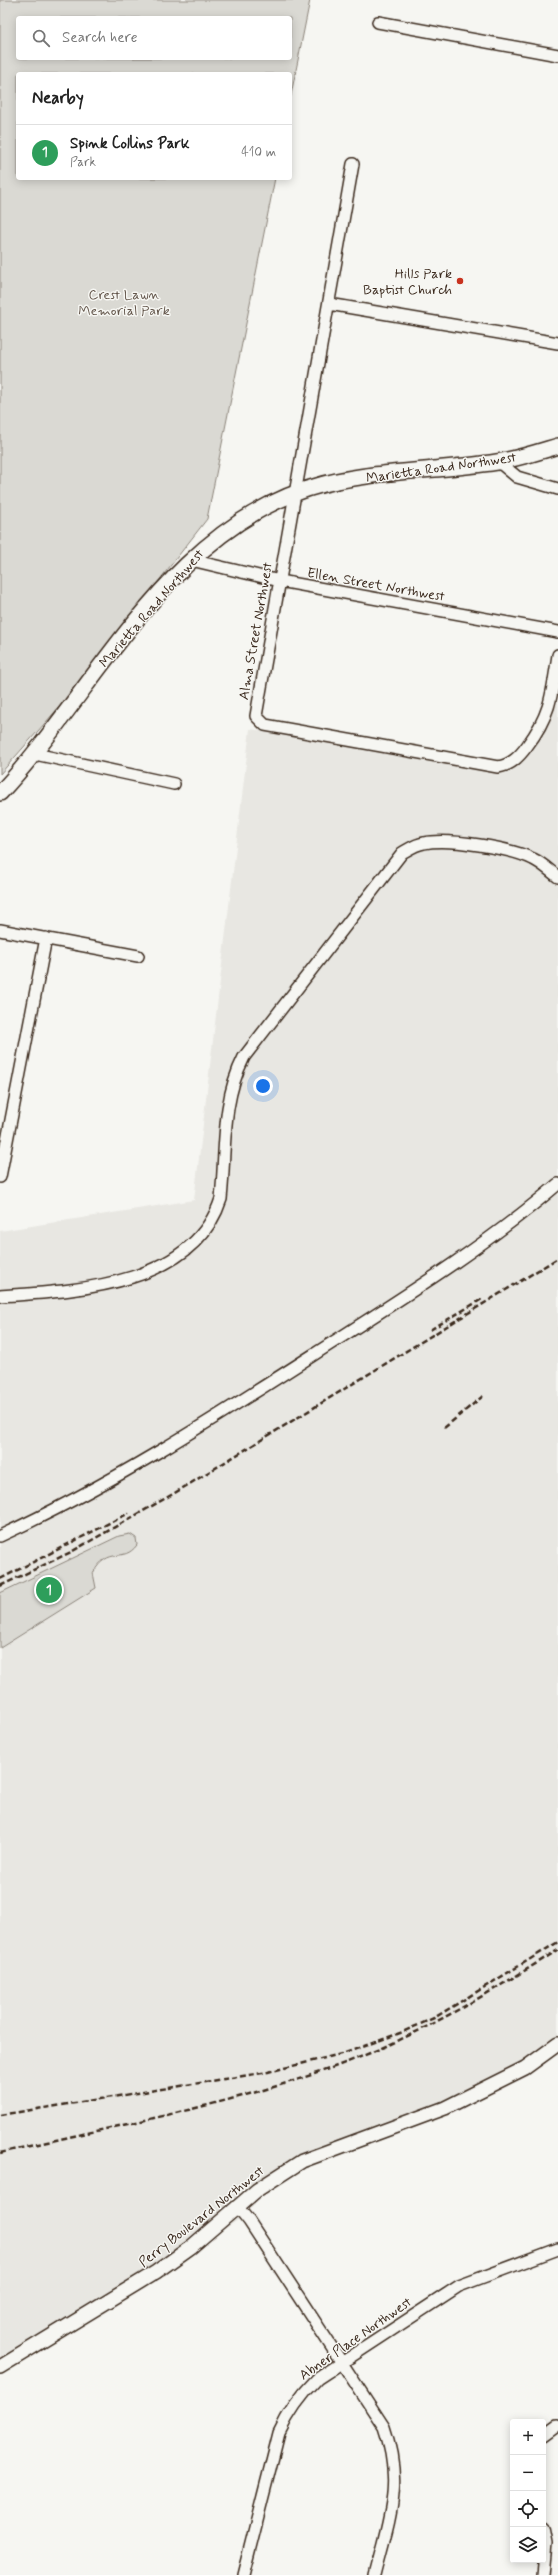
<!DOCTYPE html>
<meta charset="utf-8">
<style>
:root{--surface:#fff;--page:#f2f2f2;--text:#222;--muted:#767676;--line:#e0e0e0;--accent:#c8321e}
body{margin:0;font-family:Mynerve,sans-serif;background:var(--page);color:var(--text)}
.controls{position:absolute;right:12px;bottom:12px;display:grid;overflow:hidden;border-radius:4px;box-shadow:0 2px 10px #0003}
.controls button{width:36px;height:36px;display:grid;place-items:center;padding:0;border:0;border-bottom:1px solid var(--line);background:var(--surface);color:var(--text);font:20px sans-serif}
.you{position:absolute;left:263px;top:1086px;width:14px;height:14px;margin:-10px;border:3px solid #fff;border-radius:50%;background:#1a73e8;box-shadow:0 0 0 6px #1a73e833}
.badge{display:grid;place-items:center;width:26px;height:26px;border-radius:50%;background:var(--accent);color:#fff;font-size:13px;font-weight:700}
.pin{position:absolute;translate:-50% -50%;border:2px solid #fff;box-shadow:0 1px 4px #0006}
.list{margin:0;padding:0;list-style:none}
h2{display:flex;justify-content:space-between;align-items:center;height:52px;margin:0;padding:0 16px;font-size:17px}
h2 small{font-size:13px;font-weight:400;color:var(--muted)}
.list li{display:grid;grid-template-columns:26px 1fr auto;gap:12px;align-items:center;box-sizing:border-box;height:56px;padding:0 16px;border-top:1px solid var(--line)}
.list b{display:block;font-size:15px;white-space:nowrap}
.list p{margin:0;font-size:13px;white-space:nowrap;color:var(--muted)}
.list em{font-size:13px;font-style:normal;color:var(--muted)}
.icon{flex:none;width:22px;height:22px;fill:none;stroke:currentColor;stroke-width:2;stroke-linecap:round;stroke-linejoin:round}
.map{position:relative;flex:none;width:558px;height:2575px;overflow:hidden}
.search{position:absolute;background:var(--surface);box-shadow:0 2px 10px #0003;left:16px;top:16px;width:276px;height:44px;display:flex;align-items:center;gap:10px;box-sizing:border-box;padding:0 14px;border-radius:4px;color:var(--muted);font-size:15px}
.panel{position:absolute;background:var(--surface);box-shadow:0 2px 10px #0003;left:16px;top:72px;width:276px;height:108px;border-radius:4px}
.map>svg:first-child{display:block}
.built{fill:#e8e7e2}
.green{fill:#dad9d3;stroke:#8a8278;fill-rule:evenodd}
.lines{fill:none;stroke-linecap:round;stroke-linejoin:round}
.minor-casing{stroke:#3b2a1e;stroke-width:14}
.tertiary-casing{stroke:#3b2a1e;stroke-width:16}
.secondary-casing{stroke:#3b2a1e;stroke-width:18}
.minor{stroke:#f6f6f2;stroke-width:11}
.tertiary{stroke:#f6f6f2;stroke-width:13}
.secondary{stroke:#f6f6f2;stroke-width:15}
.rail{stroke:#3b2a1e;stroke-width:2.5;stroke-dasharray:6 3;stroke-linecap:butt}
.poi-dot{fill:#c8321e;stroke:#f6f6f2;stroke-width:1.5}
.labels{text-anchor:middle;stroke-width:3;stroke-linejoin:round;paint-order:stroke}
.poi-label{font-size:14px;fill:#3b2a1e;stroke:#f6f6f2;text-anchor:end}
.park-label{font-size:14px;fill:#63564b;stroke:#f6f6f2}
.street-label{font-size:14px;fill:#3b2a1e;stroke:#f6f6f2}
</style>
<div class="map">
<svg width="558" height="2575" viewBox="0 0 558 2575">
<rect width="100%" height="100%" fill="#f6f6f2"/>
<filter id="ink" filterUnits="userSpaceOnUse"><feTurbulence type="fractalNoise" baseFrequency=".025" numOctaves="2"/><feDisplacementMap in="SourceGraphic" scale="8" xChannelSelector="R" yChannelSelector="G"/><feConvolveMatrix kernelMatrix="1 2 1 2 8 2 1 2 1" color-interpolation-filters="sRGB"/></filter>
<g filter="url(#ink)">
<path class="built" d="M558 702V2048L497 2082 282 2172 243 2217 0 2372V1648L96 1588 93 1573 100 1561 113 1555 126 1554 119 1536 0 1593V1231L194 1200 250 729 520 766Z"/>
<path class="green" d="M0 0H310L290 100V74H18V178H275L207 519 68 697 0 774ZM18 18H290V58H18Z
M130 1534 136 1538 137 1545C123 1564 109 1545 93 1573L96 1588 0 1648V1593L119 1536Z"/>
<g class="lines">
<g class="minor-casing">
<path id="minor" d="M378 22 558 55
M353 164 256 716 265 725 498 767C511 765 519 757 527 746 551 714 552 694 558 655
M329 304 558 343
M499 462 517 477 558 489
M191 560 280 581 558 632
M35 754 174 784
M0 930 138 956
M0 1177 46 938
M0 1296C76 1291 193 1286 221 1199 226 1150 221 1102 244 1057L402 853C409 849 416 844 424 843 448 838 511 848 533 859 542 863 550 871 558 877
M0 1536C109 1486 212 1420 313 1355 397 1301 482 1249 558 1184
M237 2206 249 2221 384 2427C404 2484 389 2519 375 2575
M543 2436 558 2425
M543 2528 546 2543 543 2575
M243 2575 279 2433C289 2411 300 2396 317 2379L459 2286 558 2249"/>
</g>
<g class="tertiary-casing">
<path id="tertiary" d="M0 2367 156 2272 191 2247 257 2190 302 2161 445 2108 525 2068 558 2044"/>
</g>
<g class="secondary-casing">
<path id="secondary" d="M0 793C100 686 171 523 324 484 380 470 440 471 497 462 517 459 538 452 558 446"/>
</g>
<use href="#minor" class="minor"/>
<use href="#tertiary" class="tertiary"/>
<use href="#secondary" class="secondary"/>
<path class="rail" d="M430 1330 482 1299
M444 1428 483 1396
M0 1579 129 1513
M0 1586 71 1552 173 1494 558 1258
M0 2115 268 2072 345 2053 400 2033 434 2018 558 1942
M0 2153C124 2123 252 2102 370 2053 437 2025 497 1988 558 1950"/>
</g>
</g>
<circle class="poi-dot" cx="460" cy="281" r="4"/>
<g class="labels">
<g class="poi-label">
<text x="452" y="278">Hills Park<tspan x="452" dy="16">Baptist Church</tspan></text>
</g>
<g class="park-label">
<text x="124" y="299">Crest Lawn<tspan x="124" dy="16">Memorial Park</tspan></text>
</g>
<g class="street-label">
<text transform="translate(441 467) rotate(-8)" y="5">Marietta Road Northwest</text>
<text transform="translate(376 584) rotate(10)" y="5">Ellen Street Northwest</text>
<text transform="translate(151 608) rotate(-49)" y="5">Marietta Road Northwest</text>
<text transform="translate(255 631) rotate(-80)" y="5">Alma Street Northwest</text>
<text transform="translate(201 2216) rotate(-38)" y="5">Perry Boulevard Northwest</text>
<text transform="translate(355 2338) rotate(-35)" y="5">Abner Place Northwest</text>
</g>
</g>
</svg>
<div class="controls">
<button>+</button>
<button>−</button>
<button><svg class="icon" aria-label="locate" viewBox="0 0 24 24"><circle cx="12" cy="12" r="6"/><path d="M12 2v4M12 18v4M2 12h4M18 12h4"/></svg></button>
<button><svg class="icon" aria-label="layers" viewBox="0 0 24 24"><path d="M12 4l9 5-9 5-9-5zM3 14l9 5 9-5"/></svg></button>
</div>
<div class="you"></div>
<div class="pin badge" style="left:49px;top:1590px;background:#2e9e5b">1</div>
<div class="search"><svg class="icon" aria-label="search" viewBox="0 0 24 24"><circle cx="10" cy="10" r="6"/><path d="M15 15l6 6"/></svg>Search here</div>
<section class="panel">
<h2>Nearby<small></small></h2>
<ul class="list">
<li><span class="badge" style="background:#2e9e5b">1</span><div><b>Spink Collins Park</b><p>Park</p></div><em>410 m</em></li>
</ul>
</section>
</div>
